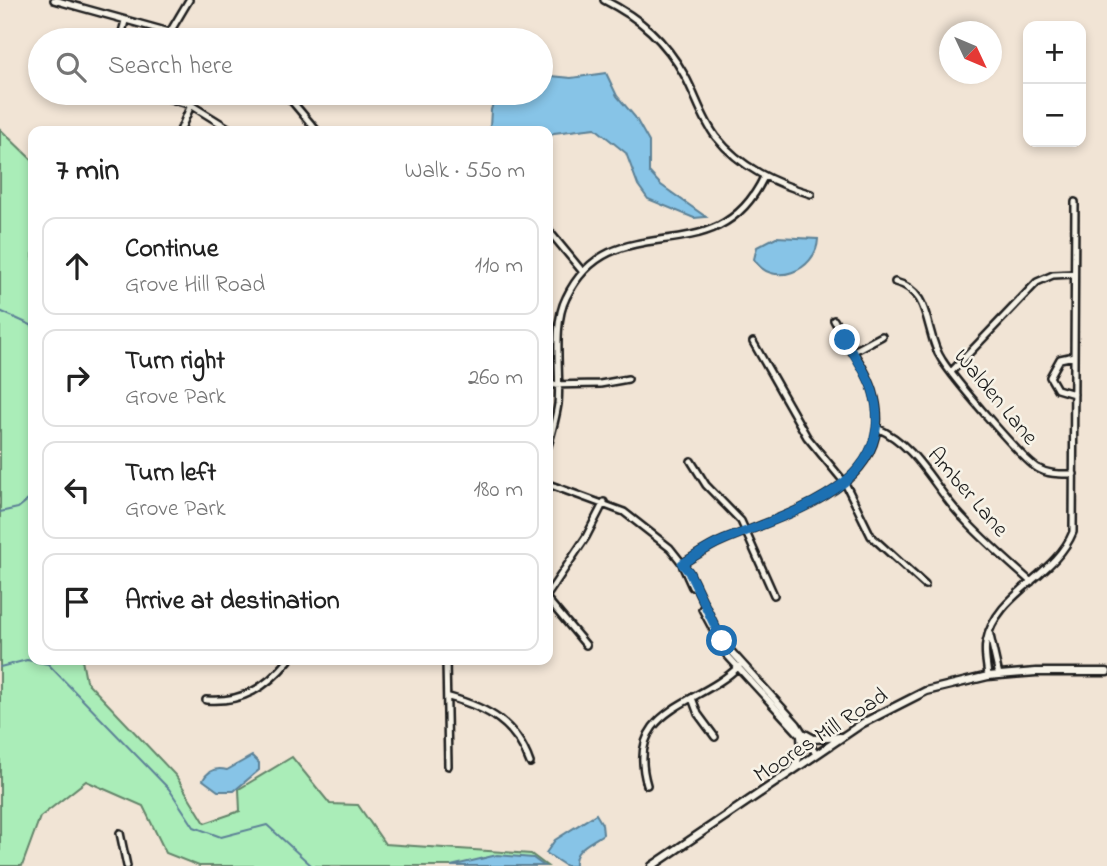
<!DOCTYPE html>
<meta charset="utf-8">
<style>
:root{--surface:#fff;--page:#f2f2f2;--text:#222;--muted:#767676;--line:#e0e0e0}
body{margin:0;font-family:"Indie Flower",sans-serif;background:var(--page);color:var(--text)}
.controls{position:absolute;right:21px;top:21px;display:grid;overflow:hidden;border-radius:14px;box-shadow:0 4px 10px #0003}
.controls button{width:63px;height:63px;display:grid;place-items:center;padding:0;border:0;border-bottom:2px solid var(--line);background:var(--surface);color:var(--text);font:35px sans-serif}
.compass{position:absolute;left:939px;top:21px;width:63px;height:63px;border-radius:50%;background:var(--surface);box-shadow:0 4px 10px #0003;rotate:134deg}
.stop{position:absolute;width:21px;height:21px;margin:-16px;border:5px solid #1f6fb2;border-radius:50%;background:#fff}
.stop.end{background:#1f6fb2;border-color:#fff;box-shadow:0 2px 7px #0008}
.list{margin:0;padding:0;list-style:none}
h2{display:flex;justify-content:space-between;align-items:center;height:91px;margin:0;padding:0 28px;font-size:30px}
h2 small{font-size:23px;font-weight:400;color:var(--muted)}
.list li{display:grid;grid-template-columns:46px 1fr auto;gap:21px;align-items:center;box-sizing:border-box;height:98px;margin:0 14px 14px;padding:0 14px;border:2px solid var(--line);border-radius:14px}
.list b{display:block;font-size:26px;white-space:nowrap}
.list p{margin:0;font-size:23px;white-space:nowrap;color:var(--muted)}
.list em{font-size:23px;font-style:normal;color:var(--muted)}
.icon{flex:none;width:38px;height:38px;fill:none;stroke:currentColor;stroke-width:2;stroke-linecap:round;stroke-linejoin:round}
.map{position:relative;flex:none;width:1107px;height:866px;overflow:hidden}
.search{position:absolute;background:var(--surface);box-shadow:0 4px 10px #0003;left:28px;top:28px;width:525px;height:77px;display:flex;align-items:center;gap:18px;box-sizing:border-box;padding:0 24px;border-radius:38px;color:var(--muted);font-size:26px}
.panel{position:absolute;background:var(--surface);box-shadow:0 4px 10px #0003;left:28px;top:126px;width:525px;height:539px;border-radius:14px}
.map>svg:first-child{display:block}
.green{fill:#aaedb8;stroke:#63846a;stroke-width:2}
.water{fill:#87c4e7;stroke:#5c8196;stroke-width:2}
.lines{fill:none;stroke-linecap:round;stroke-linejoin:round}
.stream{stroke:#5c8196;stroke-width:2}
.minor-casing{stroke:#1c1c1c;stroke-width:10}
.tertiary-casing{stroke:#1c1c1c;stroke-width:11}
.minor{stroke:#f7f3e8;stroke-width:5}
.tertiary{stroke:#f7f3e8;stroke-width:6}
.route{stroke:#1f6fb2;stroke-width:9}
.labels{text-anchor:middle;stroke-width:5;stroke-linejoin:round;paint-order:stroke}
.street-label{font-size:23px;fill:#1c1c1c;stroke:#f7f3e8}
</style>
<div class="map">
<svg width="1107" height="866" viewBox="0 0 1107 866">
<rect width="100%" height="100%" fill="#f1e4d5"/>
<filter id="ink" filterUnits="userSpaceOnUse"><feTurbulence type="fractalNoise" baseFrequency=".0143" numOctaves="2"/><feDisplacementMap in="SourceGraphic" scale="14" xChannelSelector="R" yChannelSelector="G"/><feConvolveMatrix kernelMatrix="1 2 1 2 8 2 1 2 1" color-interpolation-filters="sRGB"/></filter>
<g filter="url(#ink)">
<path class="green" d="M0 129 33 161V660H82L86 681 176 776 205 823 240 811 239 789 292 757 330 804 358 805 385 844 531 854 547 866H199L166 853 143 806 86 781 40 817 22 866H0Z"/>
<path class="water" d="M606 73 617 96 635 117 649 142V172L661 185 706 217 694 218 648 199 638 185 626 153 595 128 554 133 548 139V131H495L490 127 491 110 496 93H541V75L571 78Z
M776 237 818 239C817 271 771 289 754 259L757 247Z
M252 756 259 763V770L234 791H218L203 780C208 770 216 767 227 770Z
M596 814 602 824 603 834C591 843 573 848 575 866H566L546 853 555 840Z
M497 855 533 858 544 866H451Z"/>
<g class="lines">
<path class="stream" d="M0 311 33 326
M0 512 18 508 33 496
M0 667 27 660 48 664 169 789 194 827 221 837 267 825 312 866"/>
<g class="minor-casing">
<path id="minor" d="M54 0 198 40
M604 0C640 18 665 40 685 76 696 96 702 119 716 137 741 168 775 183 811 194
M170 32 189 0
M120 40 125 21
M308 40 311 37
M151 93 191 105 233 131
M285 93 317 131
M180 131 191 105
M549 231 582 271
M895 282C933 291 924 334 942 360 954 379 1020 457 1037 468 1049 475 1061 474 1074 474
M753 342 807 437 845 483 871 536 925 585
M852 352 882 336
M952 371 1037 282 1053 275 1074 274
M548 385 600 384 628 379
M1074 394 1057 389 1050 377 1060 359 1074 356
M877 428C918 446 933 487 963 518 984 541 1008 561 1031 582
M548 446C552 432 556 418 558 404 561 373 552 325 566 298 613 200 715 280 764 177
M691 461 706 485 741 521 774 595
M548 484 624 512 670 548 689 572 722 641 797 724 816 754
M682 564C695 556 709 546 724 540 788 513 901 485 873 391 865 366 846 343 834 320
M683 567 692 587
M548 594 586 537 604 502
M548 600 586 645
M702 609 726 654 803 738
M989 631 999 675
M446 660 448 766
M988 676C987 665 984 653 986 643 995 593 1055 577 1073 532L1075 202
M449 697C488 708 516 723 530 763
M692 698 698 714 715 737
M206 700C242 703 267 687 289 660
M647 785C624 707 700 706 739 666
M120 833 127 866"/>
</g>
<g class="tertiary-casing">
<path id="tertiary" d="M805 734 814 739 840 737
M794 768 802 749 801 736
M652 866 863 723 926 691 988 676 1036 672H1107"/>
</g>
<use href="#minor" class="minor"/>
<use href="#tertiary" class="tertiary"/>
</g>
</g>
<g class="lines" filter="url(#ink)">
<path class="route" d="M722 641 689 572 682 564C695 556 709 546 724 540 788 513 899 486 873 392 868 374 855 357 845 340"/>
</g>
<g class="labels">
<g class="street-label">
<text transform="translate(997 396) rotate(50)" y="8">Walden Lane</text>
<text transform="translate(969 491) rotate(49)" y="8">Amber Lane</text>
<text transform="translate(820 734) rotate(-33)" y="8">Moores Mill Road</text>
</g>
</g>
</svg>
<div class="controls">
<button>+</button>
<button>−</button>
</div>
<svg class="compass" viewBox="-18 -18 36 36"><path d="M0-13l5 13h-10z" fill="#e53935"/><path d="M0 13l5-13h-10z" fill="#767676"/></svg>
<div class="stop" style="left:722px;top:641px"></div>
<div class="stop end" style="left:845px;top:340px"></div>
<div class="search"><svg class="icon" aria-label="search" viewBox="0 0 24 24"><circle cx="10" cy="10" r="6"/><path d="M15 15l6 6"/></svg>Search here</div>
<section class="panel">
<h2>7 min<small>Walk · 550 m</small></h2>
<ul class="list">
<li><svg class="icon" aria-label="ahead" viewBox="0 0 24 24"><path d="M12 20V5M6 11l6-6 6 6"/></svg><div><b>Continue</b><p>Grove Hill Road</p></div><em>110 m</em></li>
<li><svg class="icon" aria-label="right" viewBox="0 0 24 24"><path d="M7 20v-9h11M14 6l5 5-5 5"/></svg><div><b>Turn right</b><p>Grove Park</p></div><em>260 m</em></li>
<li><svg class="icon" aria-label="left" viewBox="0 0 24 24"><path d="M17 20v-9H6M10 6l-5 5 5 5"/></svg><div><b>Turn left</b><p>Grove Park</p></div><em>180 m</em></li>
<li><svg class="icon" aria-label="arrive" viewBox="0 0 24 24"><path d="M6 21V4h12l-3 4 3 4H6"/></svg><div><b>Arrive at destination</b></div></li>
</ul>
</section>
</div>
